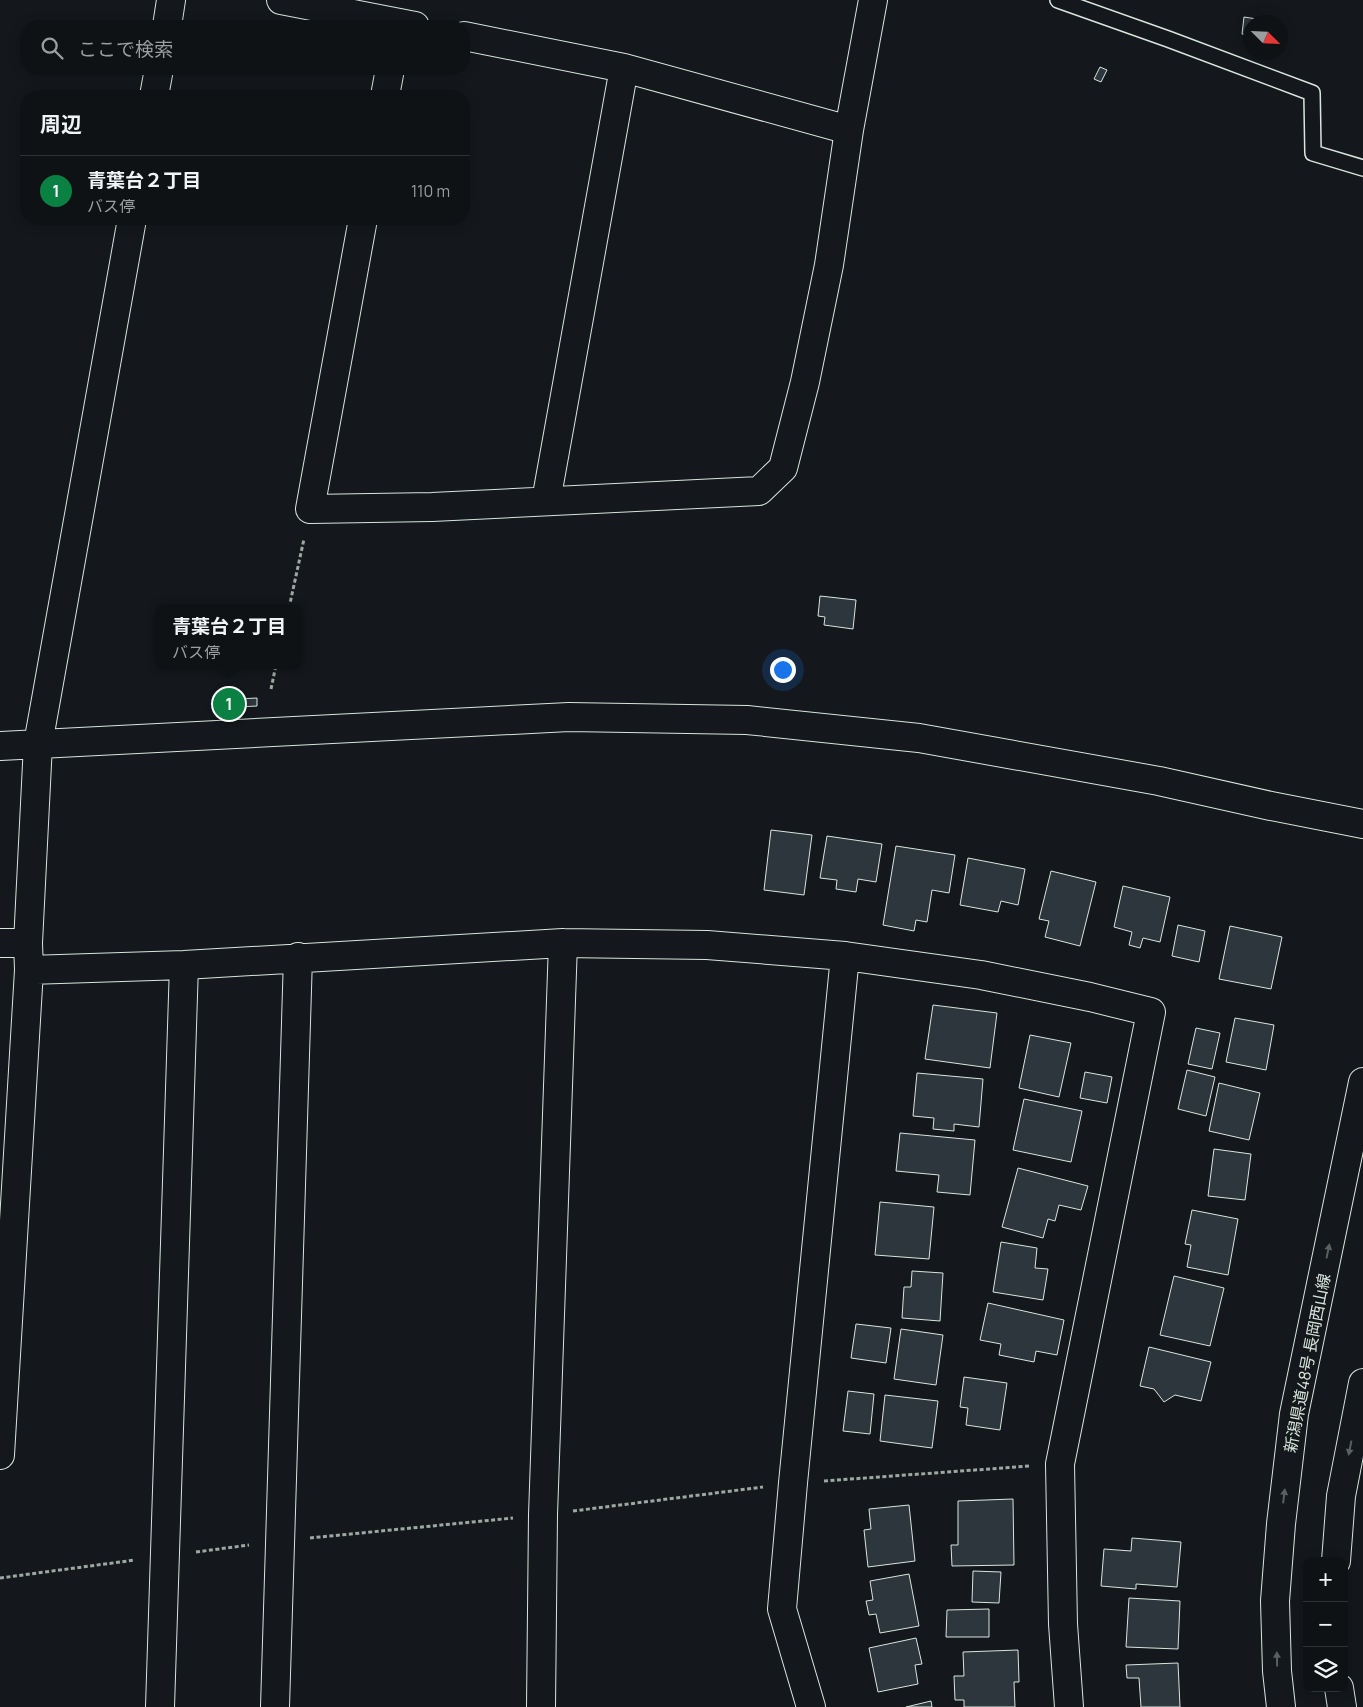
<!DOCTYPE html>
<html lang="ja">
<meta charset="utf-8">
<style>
:root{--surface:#0f1215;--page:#1d2022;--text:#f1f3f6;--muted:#9b9ea0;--line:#2f3234;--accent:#0b8043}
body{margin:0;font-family:Manrope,"Noto Sans JP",sans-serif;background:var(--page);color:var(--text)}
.controls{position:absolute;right:15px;bottom:15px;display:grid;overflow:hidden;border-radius:10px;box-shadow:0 2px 12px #0003}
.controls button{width:45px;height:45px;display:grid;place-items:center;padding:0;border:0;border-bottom:1px solid var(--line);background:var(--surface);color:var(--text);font:25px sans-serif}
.compass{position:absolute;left:1243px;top:15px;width:45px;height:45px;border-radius:50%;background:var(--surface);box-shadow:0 2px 12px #0003;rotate:114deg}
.you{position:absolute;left:782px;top:669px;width:18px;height:18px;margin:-12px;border:4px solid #fff;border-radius:50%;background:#1a73e8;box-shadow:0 0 0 8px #1a73e833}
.badge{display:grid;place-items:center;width:32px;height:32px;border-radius:50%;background:var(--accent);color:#fff;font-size:16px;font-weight:700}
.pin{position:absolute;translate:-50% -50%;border:2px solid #fff;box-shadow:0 1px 5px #0006}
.popup{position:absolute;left:155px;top:604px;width:148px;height:65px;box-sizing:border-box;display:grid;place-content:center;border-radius:10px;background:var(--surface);filter:drop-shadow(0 1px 4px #0005);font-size:16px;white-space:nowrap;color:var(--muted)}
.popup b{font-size:19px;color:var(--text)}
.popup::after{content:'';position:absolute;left:50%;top:100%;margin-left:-10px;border:10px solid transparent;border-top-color:var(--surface)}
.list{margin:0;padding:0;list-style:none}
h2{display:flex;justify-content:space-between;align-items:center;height:65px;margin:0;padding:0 20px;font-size:21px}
h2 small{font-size:16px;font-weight:400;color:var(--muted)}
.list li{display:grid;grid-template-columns:32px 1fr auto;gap:15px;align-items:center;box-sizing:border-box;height:70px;padding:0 20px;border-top:1px solid var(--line)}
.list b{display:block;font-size:19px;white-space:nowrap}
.list p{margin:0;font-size:16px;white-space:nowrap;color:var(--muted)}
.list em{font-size:16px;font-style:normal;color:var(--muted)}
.icon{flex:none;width:28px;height:28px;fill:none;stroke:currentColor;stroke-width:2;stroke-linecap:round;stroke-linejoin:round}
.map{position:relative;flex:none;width:1363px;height:1707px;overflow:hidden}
.search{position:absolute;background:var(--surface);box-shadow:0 2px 12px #0003;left:20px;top:20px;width:450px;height:55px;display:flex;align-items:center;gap:12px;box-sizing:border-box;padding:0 18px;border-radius:20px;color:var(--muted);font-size:19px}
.panel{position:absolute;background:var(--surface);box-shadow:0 2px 12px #0003;left:20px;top:90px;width:450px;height:135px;border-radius:20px}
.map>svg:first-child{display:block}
.building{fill:#2c363c;stroke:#d8e6dc}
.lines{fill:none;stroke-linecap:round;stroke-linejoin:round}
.service-casing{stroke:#d8e6dc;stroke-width:18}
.minor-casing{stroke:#d8e6dc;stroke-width:30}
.primary-casing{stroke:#d8e6dc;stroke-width:30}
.path{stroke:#9da8a2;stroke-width:3;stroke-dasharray:4 2.5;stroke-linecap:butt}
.service{stroke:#14181c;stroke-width:15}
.minor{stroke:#14181c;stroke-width:28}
.primary{stroke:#14181c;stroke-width:28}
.oneway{fill:#59605f}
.labels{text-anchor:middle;stroke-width:4;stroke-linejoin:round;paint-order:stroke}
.street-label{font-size:16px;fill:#d8e6dc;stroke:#14181c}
</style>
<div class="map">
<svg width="1363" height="1707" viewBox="0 0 1363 1707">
<rect width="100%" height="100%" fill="#14181c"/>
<path class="building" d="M1244 17 1257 19V22H1250V35L1242 34Z
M1100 67 1107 70 1101 82 1094 79Z
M820 596 856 600 853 629 824 625 825 617 818 616Z
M257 698V706L237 707V699Z
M771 830 812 835 804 895 764 890Z
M827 836 882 844 876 882 858 879 856 892 836 889 837 880 820 878Z
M896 846 955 855 949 893 932 890 927 922 916 920 914 931 883 925Z
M968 858 1025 869 1018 905 1001 901 998 912 960 905Z
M1051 871 1096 882 1080 946 1045 937 1049 921 1039 919Z
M1123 886 1170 897 1160 942 1143 938 1140 948 1129 945 1132 932 1114 927Z
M1178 925 1205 931 1199 962 1172 956Z
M1230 926 1282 937 1271 989 1219 979Z
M933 1005 997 1013 990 1068 925 1059Z
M1235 1018 1274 1025 1266 1070 1226 1062Z
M1196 1028 1220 1033 1212 1069 1188 1064Z
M1030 1035 1071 1043 1059 1097 1019 1088Z
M1187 1070 1215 1077 1206 1116 1178 1109Z
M1085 1072 1112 1077 1107 1103 1080 1098Z
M917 1073 983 1079 979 1127 954 1124V1131L933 1129 934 1118 913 1116Z
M1219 1083 1260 1093 1249 1140 1209 1131Z
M1024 1099 1082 1111 1071 1162 1013 1150Z
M900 1133 975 1140 970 1195 937 1192 939 1175 896 1171Z
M1214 1149 1251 1154 1245 1200 1208 1196Z
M1018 1168 1088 1186 1081 1210 1059 1205 1055 1221 1048 1219 1043 1238 1002 1227Z
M880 1202 934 1207 929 1259 875 1255Z
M1192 1210 1238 1219 1228 1275 1187 1267 1191 1245 1185 1244Z
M1001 1242 1037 1248 1035 1268 1048 1269 1043 1300 993 1292Z
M912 1271 943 1273 940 1321 902 1318 904 1287H911Z
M1174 1276 1224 1288 1210 1346 1160 1335Z
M988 1303 1064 1320 1057 1355 1036 1351 1034 1362 999 1355 1001 1344 980 1340Z
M856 1324 891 1328 886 1363 851 1358Z
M901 1329 943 1335 936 1385 894 1379Z
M1149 1347 1211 1362 1201 1401 1175 1395 1164 1402 1154 1389 1140 1386Z
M964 1377 1007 1383 1000 1430 966 1425 968 1408 960 1407Z
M848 1391 874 1394 870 1434 843 1431Z
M885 1395 938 1401 932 1448 880 1441Z
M1013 1499 1014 1565 952 1566 951 1545H958V1501Z
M909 1505 915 1561 868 1567 864 1530 871 1529 869 1509Z
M1132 1538 1181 1542 1177 1587 1136 1584V1589L1101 1586 1104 1549 1131 1551Z
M973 1571 1001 1572 999 1603 972 1602Z
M909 1574 919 1626 880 1633 876 1614 869 1615 866 1601 873 1600 870 1581Z
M1129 1598 1180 1601 1178 1649 1126 1647Z
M989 1609V1637H946L947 1610Z
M916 1638 922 1664 915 1665 918 1684 878 1692 869 1648Z
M1018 1650 1019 1682H1014L1015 1707H964V1700H955L954 1676H964L963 1652Z
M1178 1663 1180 1707H1141L1139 1678H1127L1126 1665Z
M931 1701 932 1707H906Z"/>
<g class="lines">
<g class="service-casing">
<path id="service" d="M1058 0 1168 39 1312 93 1313 153 1363 168"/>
</g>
<g class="minor-casing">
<path id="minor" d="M281 0 415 26
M167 26 171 0
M464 36 624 68 849 130
M154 96 159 69
M385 96 390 69
M363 219 310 509 432 507 759 491 783 468 805 382 829 265 849 130 873 0
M546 501 624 68
M0 746 569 717 747 720 919 738 1159 781 1271 806 1363 824
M0 943H28
M29 970 184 965 563 943 707 945 845 956 981 975 1090 997 1151 1012 1060 1464 1063 1624 1069 1707
M0 1455 29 970 28 943 38 744 132 219
M160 1707 184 965
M275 1707 298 957
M541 1707 543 1515 563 943
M811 1707 782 1609 793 1483 845 956"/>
</g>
<g class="primary-casing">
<path id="primary" d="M1336 1561 1341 1496 1363 1383
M1339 1688 1342 1707
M1281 1707 1277 1671 1275 1601 1281 1524 1294 1414 1363 1082"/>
</g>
<path class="path" d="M289 608 304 539
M271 689 276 665
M824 1481 1030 1466
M573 1511 763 1487
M310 1538 513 1518
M196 1552 249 1545
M0 1578 135 1560"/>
<use href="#service" class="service"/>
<use href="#minor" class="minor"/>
<use href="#primary" class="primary"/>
</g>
<defs><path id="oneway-solid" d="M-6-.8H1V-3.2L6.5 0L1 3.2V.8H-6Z" transform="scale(1.25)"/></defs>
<g class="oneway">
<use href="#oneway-solid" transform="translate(1328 1251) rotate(-78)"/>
<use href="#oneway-solid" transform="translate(1350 1448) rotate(101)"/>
<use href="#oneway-solid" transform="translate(1284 1496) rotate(-83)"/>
<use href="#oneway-solid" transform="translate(1277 1659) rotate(-91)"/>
</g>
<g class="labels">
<g class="street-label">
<text transform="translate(1307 1363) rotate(-79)" y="6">新潟県道48号 長岡西山線</text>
</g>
</g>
</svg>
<div class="controls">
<button>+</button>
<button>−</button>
<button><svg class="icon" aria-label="layers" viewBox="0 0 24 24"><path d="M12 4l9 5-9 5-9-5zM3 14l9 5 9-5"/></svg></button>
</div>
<svg class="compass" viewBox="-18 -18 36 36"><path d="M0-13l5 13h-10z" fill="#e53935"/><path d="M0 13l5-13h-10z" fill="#9b9ea0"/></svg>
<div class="you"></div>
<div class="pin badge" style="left:229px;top:704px">1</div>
<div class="popup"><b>青葉台２丁目</b>バス停</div>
<div class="search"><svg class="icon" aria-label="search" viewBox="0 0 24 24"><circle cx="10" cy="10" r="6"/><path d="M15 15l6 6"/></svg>ここで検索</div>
<section class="panel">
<h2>周辺<small></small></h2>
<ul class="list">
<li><span class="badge">1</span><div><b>青葉台２丁目</b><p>バス停</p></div><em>110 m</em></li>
</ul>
</section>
</div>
